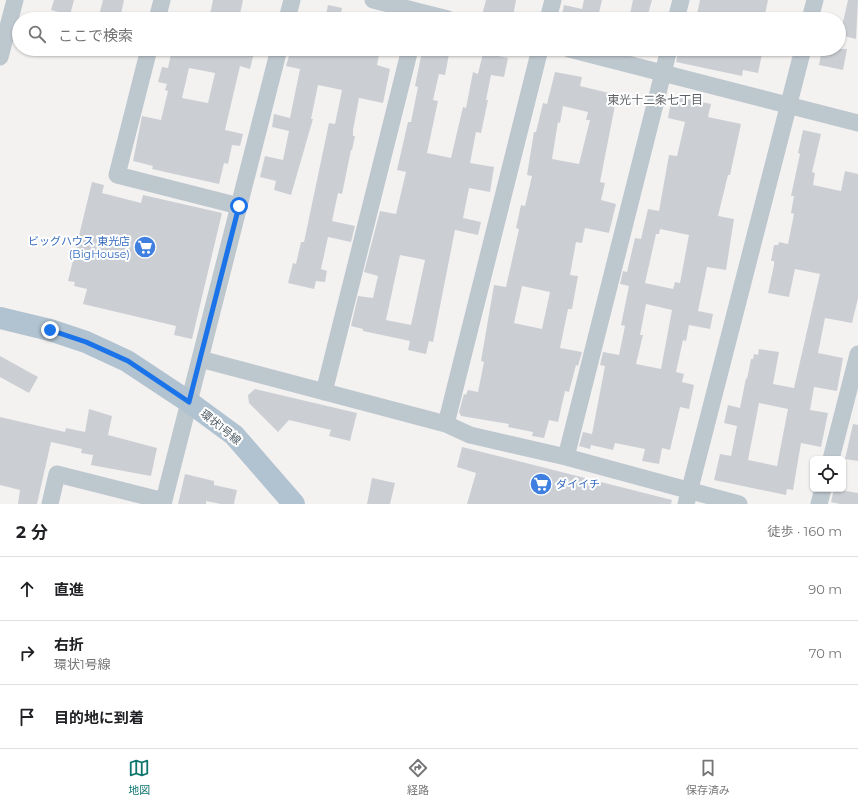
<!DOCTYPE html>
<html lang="ja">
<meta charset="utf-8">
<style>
:root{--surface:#fff;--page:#f6f6f6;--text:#202124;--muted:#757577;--line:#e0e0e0;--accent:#0f766e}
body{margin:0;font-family:Montserrat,"Noto Sans JP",sans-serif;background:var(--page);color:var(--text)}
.controls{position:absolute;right:12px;bottom:12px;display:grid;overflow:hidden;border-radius:6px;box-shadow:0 1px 3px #0004}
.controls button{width:36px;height:36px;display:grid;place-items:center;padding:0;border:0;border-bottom:1px solid var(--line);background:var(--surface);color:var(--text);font:20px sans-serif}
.stop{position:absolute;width:12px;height:12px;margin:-9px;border:3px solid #1a73e8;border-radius:50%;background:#fff}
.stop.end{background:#1a73e8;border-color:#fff;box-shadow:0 1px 4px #0008}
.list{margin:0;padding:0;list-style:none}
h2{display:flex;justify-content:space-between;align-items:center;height:52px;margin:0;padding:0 16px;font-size:17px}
h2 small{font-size:13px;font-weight:400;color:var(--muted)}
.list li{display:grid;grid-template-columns:26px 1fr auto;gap:12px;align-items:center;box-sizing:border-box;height:64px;padding:0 16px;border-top:1px solid var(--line)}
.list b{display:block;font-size:15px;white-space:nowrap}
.list p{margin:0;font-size:13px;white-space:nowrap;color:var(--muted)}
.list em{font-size:13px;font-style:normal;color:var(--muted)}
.icon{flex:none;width:22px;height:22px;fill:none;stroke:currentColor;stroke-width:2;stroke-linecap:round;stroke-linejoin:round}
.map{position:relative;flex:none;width:858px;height:504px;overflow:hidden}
.search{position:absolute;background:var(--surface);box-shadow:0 1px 3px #0004;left:12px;right:12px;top:12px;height:44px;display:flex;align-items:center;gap:10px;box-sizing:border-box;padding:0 14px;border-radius:22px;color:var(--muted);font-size:15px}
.sheet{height:244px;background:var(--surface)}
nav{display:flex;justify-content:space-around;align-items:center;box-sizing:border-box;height:56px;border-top:1px solid var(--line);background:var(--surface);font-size:11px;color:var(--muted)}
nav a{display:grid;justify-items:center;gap:2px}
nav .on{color:var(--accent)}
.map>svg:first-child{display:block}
.building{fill:#cbcfd4;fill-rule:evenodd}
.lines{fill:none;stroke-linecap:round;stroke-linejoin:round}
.minor{stroke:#bdc7ce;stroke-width:17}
.major{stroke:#b1c3d0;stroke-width:22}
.route{stroke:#1a73e8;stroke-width:5}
.labels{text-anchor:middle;stroke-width:4;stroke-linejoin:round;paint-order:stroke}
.shop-label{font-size:11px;fill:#366cbe;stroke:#fff;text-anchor:end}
.street-label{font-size:11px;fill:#49565f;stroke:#fff}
.neighbourhood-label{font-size:12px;fill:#5e6266;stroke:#fff}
</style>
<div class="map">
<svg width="858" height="504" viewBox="0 0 858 504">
<rect width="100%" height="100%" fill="#f4f1f1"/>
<path class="building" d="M54 0H74L70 15 51 10Z
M103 0H124L120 19H98Z
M213 0H243L239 19H209Z
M486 0H516L513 17 497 14 496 18 482 15Z
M584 0H602L599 13 604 14 603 19H561L564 5 582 9Z
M633 0H652L647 18 630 14Z
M700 0H768L764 19H696Z
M848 0H858L856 39 840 35Z
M328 5 342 8 340 19H325Z
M172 49H196L221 54 223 49H255L250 69 240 66 225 130 243 134 240 146 232 145 228 164 224 163 219 184 152 169 153 166 133 161 142 116 161 120 168 91 165 90 167 84 158 82 162 67 168 68ZM189 68 215 73 208 103 182 98Z
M291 49H380L377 65 390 69 383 103 359 98 353 130V136H355L352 150H351L342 194 338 193 332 221 355 226 351 242 328 237 321 269 327 271 325 282 316 281 314 289 288 283 293 263 296 264 301 242H304L329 123 335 124 342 90 318 85 311 119H313L291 195 274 190 276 181 260 177 265 156 283 160 289 131 272 127 274 114 290 118 300 69 286 66Z
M433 49H450L445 75 439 74 433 100 438 101 427 153 451 158 463 107 466 108 473 72 478 74 483 53 508 58 504 77 491 75 486 100H488L481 133 476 132 470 163 494 167 490 192 469 188 463 218 481 222 478 235 455 230 433 342 429 341 426 354 408 350 410 341 363 331V329L351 326 358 296 373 298 378 276 364 272 380 211 396 214 406 172 397 170 408 122H411L418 87 415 86 422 51 432 53ZM400 255 425 260 411 325 386 320Z
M679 49H738L762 54 758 73 743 70 742 76 676 62Z
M822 49H847L843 70 819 65Z
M555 72 582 77 580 86 617 95 600 182 605 183 601 200 616 204 609 233 585 228 582 243 576 242 570 275 578 276 572 309H568L560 348 582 352 578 366 576 365 569 392 565 391 558 422 549 420 544 438 532 436 533 432 508 427 509 424 461 416 459 412 464 394 466 395 468 390 478 392 484 362 481 361 494 285 506 287 519 229 516 228 521 205 525 206 532 176 527 175 534 132H536L543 103 547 104ZM563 106 588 112 586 120H590L579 164 552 159 558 122 560 123ZM522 286 550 292 542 329 514 323Z
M672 96 711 104 708 117 741 124 730 175H728L718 216 734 219 726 270 707 267 698 311 713 314 710 329 689 325 686 341 683 340 676 372 684 374 682 382 694 385 689 409 680 407 670 450 662 448 659 464 642 461 645 449 615 443 613 450 591 445 590 449 579 446 583 432 592 434 605 366 600 365 603 352 619 355 625 326 621 325 629 286 620 284 623 271 627 272 635 238 641 239 648 209 659 211 669 155 677 156 685 122 668 118ZM660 229 689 235 680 283 675 282 673 289 645 283 656 234H659ZM646 304 672 310 661 369 636 364 643 335H640Z
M803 130 821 134 812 172 815 173 813 185 841 191 845 171 858 174V298L852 323 825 318 818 353 843 358 837 391 814 387 810 410 828 413 821 447 801 443 793 490 787 489 786 495 714 480 720 454 731 456 737 426 724 423 728 405 740 408 746 378 747 379 751 359H753L754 354 758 355 759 349 779 352 773 384 794 388 820 274 795 269 789 297 768 293 774 265V261H771L774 245H778L779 242 788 244 794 214 791 213 794 196H791L800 154 798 153ZM759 403 788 409 777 466 748 460Z
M92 182 104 185 102 193 141 203 143 195 222 213 192 339 174 335 176 326 83 304 87 289 74 286 75 282 68 281Z
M0 356 38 377 29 393 0 377Z
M255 389 357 413 350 441 329 436 331 430 289 420 278 432 249 403 248 395Z
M89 409 112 416 108 435 157 448 151 476 91 465 93 455 81 453 82 449 51 442 37 504H18L20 490 0 485V417L65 432 66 428 85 432Z
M853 424 858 425V461L845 459Z
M462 447 672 500 671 504H467L476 473 457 467Z
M185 474 214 481V485L237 490 234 504H221L206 501V504H178Z
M372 478 395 483 390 504H367Z
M834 489 858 493V504H840L831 502Z"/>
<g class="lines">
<path class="minor" d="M373 0 448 19
M157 19 162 0
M287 19 292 0
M548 19 553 0
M676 19 681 0
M810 19 815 0
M149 49 117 175 239 206
M569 49 858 123
M0 57 15 0
M200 359 446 424 470 435 566 457 739 504
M324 392 410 49
M446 424 540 49
M566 457 669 49
M831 459 858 354
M50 504 57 474 164 501
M163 504 279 49
M686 504 803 49
M819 504 823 489"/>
<path class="major" d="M0 318 50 330 86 342 127 361 189 402 234 435 294 504"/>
</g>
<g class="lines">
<path class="route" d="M50 330 86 342 128 361 189 402 239 206"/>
</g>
<defs>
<g id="supermarket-disc" transform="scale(1.15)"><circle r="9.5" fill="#3f7fe0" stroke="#fff"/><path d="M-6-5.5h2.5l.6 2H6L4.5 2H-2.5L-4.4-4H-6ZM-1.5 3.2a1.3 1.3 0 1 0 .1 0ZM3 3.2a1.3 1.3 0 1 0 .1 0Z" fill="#fff"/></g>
</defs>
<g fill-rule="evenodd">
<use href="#supermarket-disc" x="145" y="247"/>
<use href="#supermarket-disc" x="541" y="484"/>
</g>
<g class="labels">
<g class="shop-label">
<text x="130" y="245">ビッグハウス 東光店<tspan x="130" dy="13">(BigHouse)</tspan></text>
<text x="556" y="488" text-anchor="start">ダイイチ</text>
</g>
<g class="street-label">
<text transform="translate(221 427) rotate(39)" y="4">環状1号線</text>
</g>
<g class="neighbourhood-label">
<text x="655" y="104">東光十二条七丁目</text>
</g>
</g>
</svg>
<div class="controls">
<button><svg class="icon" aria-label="locate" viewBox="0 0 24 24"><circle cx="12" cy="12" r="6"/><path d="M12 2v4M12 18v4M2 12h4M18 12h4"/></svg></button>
</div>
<div class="stop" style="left:239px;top:206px"></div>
<div class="stop end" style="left:50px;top:330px"></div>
<div class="search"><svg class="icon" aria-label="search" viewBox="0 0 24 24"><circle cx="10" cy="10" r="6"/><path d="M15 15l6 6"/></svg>ここで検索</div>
</div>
<section class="sheet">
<h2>2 分<small>徒歩 · 160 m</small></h2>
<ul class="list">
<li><svg class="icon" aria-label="ahead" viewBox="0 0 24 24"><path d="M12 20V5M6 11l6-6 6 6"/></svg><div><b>直進</b></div><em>90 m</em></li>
<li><svg class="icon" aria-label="right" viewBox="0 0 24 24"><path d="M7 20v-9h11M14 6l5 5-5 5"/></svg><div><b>右折</b><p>環状1号線</p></div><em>70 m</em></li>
<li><svg class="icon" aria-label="arrive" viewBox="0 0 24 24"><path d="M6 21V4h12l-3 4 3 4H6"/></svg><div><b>目的地に到着</b></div></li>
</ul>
</section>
<nav>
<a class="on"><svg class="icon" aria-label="map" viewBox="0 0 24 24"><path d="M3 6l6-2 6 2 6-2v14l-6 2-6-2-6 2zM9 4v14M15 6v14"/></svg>地図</a>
<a><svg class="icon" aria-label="directions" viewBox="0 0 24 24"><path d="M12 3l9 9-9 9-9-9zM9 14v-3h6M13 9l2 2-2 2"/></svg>経路</a>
<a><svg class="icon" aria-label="saved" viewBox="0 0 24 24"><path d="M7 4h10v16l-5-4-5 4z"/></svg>保存済み</a>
</nav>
